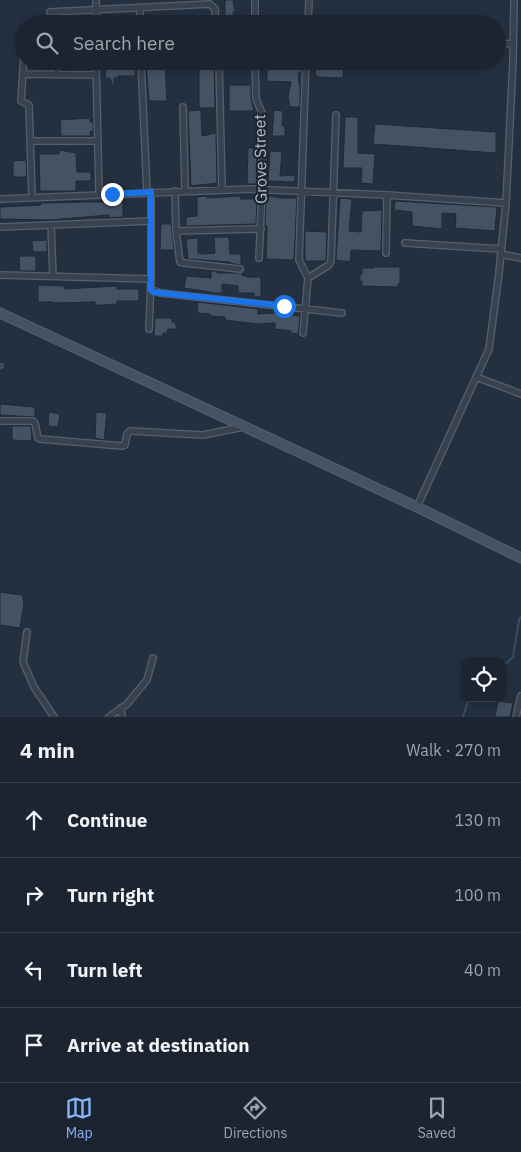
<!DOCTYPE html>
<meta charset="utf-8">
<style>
:root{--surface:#1b2430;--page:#28303c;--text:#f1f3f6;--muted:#a0a4ab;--line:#39414c;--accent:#89b6fb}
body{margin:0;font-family:"IBM Plex Sans",sans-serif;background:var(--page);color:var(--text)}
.controls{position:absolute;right:15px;bottom:15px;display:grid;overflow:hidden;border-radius:10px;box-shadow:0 2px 8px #0003}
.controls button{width:45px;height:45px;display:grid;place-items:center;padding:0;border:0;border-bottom:1px solid var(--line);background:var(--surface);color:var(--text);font:25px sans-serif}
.stop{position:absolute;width:15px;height:15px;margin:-11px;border:4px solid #1a73e8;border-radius:50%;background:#fff}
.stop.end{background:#1a73e8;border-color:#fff;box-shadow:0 1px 5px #0008}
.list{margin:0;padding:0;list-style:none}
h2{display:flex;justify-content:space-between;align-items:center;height:65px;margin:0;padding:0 20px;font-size:21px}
h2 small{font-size:16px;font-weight:400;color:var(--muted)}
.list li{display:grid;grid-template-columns:32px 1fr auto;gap:15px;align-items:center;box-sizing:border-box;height:75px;padding:0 20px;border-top:1px solid var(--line)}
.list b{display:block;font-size:19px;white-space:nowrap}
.list em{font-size:16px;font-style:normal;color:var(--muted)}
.icon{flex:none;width:28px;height:28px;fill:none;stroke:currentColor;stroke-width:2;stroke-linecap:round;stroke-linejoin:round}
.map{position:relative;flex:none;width:521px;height:717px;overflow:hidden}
.search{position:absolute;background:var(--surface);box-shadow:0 2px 8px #0003;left:15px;right:15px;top:15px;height:55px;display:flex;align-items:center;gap:12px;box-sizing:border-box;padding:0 18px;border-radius:28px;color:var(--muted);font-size:19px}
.sheet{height:365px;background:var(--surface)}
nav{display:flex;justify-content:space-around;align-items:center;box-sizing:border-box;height:70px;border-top:1px solid var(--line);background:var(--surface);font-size:14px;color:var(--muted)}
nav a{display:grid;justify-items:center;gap:2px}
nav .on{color:var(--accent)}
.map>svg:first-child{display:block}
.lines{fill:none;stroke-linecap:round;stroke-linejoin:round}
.stream{stroke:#384d69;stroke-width:2}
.building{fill:#455264;stroke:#1f2936}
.lane-casing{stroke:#56606d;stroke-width:5.5}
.street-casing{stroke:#56606d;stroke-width:8}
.secondary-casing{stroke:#56606d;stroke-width:11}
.lane{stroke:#38424f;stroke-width:3}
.street{stroke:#38424f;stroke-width:5.5}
.secondary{stroke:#465162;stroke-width:9}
.route{stroke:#1a73e8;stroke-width:6}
.labels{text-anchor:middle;stroke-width:4.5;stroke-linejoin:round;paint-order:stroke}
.street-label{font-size:16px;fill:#b4bdca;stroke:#1d2734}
</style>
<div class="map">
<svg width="521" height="717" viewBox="0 0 521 717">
<rect width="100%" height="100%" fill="#243040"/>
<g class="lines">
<path class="stream" d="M502 667 513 657 519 620 521 617
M463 717 469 698"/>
</g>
<path class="building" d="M225 0H233L235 12H233L234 21H225Z
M381 17 410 19V24H380Z
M111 61 120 63V69L135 68V76H118V78H114V89L110 78H105L106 63 111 64Z
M269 61H301V73H298L299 84H300V107H290L288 97 291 82 267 81V67H269Z
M318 61 344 62 343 78 317 77V75H315L316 63H318Z
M165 63 167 101H149L146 64Z
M199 66H214L215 108H199Z
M229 85H251V99L254 111H229Z
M201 110 202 136 216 133 217 183 191 186 188 111Z
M274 110 283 111 282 126H285V136H272Z
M345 117H358V153L375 154 373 184 361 183 362 168H343Z
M90 118V122H93V131L90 132 91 136H61L60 120Z
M375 124 496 132V153L373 144Z
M248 148H257V184H247Z
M59 150 76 153 77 172H91V181H76V191H40L39 154H59Z
M270 151 282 152 280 176 295 175V182L268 181Z
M26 160 27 177H13V161Z
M207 196V198L240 196 241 199H257L256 224 186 226V217L197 216V197Z
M269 196 281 198H297L294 260 266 259 267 226H265L266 198H268Z
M340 198 352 199 349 231 361 232 362 211 382 210 381 251 351 250 350 262 336 260Z
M395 201 497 207 495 231 455 228 456 214 442 213V229L412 226V212L394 210Z
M89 202H123V217L109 218V215L49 220 0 219V207L41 205V203Z
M161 224H171L174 250H160Z
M305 231 327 232 326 261H305Z
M214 237H229L230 254H241V265L230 263V262L188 259 186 239 198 238V253L203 254 215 253Z
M47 240V252H33L32 241Z
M19 256H36V271H20Z
M374 267H400V284H398V287L362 286V281H360V274H362V268H374Z
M211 271H217V273H242V275L248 277H261V297H254V293H238V286L222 284V293H211V292L184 288 186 276 211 278Z
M38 285 64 286V289L117 286V289H139V301H117V304L102 305H95V302L53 303V302H38Z
M198 302 258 309V314L273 313 300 316 298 334 291 333V331L275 329V323L257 324 225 320V317L210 316V314L197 313Z
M155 318H172V322H175L177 329H168L167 333H163V336H154Z
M0 404 35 407V417L0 415Z
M49 412 60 414 58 427 48 426Z
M96 412 107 413 104 440 95 438Z
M12 426H31L32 441 12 440Z
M0 592 22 595 24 603 20 628 0 625Z
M498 701 513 703 510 717H495Z"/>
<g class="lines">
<g class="lane-casing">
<path id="lane" d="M0 366H1"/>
</g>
<g class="street-casing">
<path id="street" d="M96 0V24
M255 0V24
M140 8V24
M50 12 210 4 215 9 216 24
M308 24 309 0
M497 43 513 44
M24 53 21 101 29 105 32 197
M96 61 99 194
M141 61 147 193
M219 61 222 189
M255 61 256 99 262 113V189L259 258
M23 74 96 75
M57 74V61
M183 107 185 190
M30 141H98
M175 191 176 231 180 262 184 263 240 269
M0 199 251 189 387 195 506 203
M51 225 53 276
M0 227 151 221
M176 231 261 229
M405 243 501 249
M386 253 387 195
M501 254 521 258
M0 275 151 279
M308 278 329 265 331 261 336 115
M151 289 160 293 342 313
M149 329 151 279V192
M303 333 308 278 299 260 306 61
M476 377 521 394
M0 421H33L35 423 38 438 40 439 122 446 125 445 127 434 130 431 203 435 243 427
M417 507 489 349 499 273 506 203 513 61 514 0
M27 632 23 662 34 687 54 717
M121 708 122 717
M109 717 127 704 147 680 153 658
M516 717 521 696"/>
</g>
<g class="secondary-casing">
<path id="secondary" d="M0 313 417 507 521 558"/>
</g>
<use href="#lane" class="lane"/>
<use href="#street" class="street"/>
<use href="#secondary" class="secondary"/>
</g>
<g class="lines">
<path class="route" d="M112 194 151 192V290L153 292 284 306"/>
</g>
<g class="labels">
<g class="street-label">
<text transform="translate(260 159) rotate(-91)" y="6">Grove Street</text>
</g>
</g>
</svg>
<div class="controls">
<button><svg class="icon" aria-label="locate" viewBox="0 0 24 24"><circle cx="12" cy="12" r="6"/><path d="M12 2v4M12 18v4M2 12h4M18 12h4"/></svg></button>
</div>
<div class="stop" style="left:284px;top:306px"></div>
<div class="stop end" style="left:112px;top:194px"></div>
<div class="search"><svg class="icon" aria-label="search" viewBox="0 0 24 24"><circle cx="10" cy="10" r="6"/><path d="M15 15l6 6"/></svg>Search here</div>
</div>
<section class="sheet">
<h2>4 min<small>Walk · 270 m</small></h2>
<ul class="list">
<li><svg class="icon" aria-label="ahead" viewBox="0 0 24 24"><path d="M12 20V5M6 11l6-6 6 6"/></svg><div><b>Continue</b></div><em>130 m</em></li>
<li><svg class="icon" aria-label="right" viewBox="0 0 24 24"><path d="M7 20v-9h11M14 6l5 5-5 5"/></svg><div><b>Turn right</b></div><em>100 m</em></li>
<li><svg class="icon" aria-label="left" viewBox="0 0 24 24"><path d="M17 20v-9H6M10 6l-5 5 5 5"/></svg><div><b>Turn left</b></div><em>40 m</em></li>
<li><svg class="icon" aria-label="arrive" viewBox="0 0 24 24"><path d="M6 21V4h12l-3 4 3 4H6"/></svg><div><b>Arrive at destination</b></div></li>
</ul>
</section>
<nav>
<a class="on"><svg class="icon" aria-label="map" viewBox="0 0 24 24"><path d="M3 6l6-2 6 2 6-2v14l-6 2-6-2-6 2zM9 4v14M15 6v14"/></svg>Map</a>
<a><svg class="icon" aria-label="directions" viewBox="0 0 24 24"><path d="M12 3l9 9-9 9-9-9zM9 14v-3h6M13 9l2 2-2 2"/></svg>Directions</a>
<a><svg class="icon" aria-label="saved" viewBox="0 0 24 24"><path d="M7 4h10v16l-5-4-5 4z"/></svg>Saved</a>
</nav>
